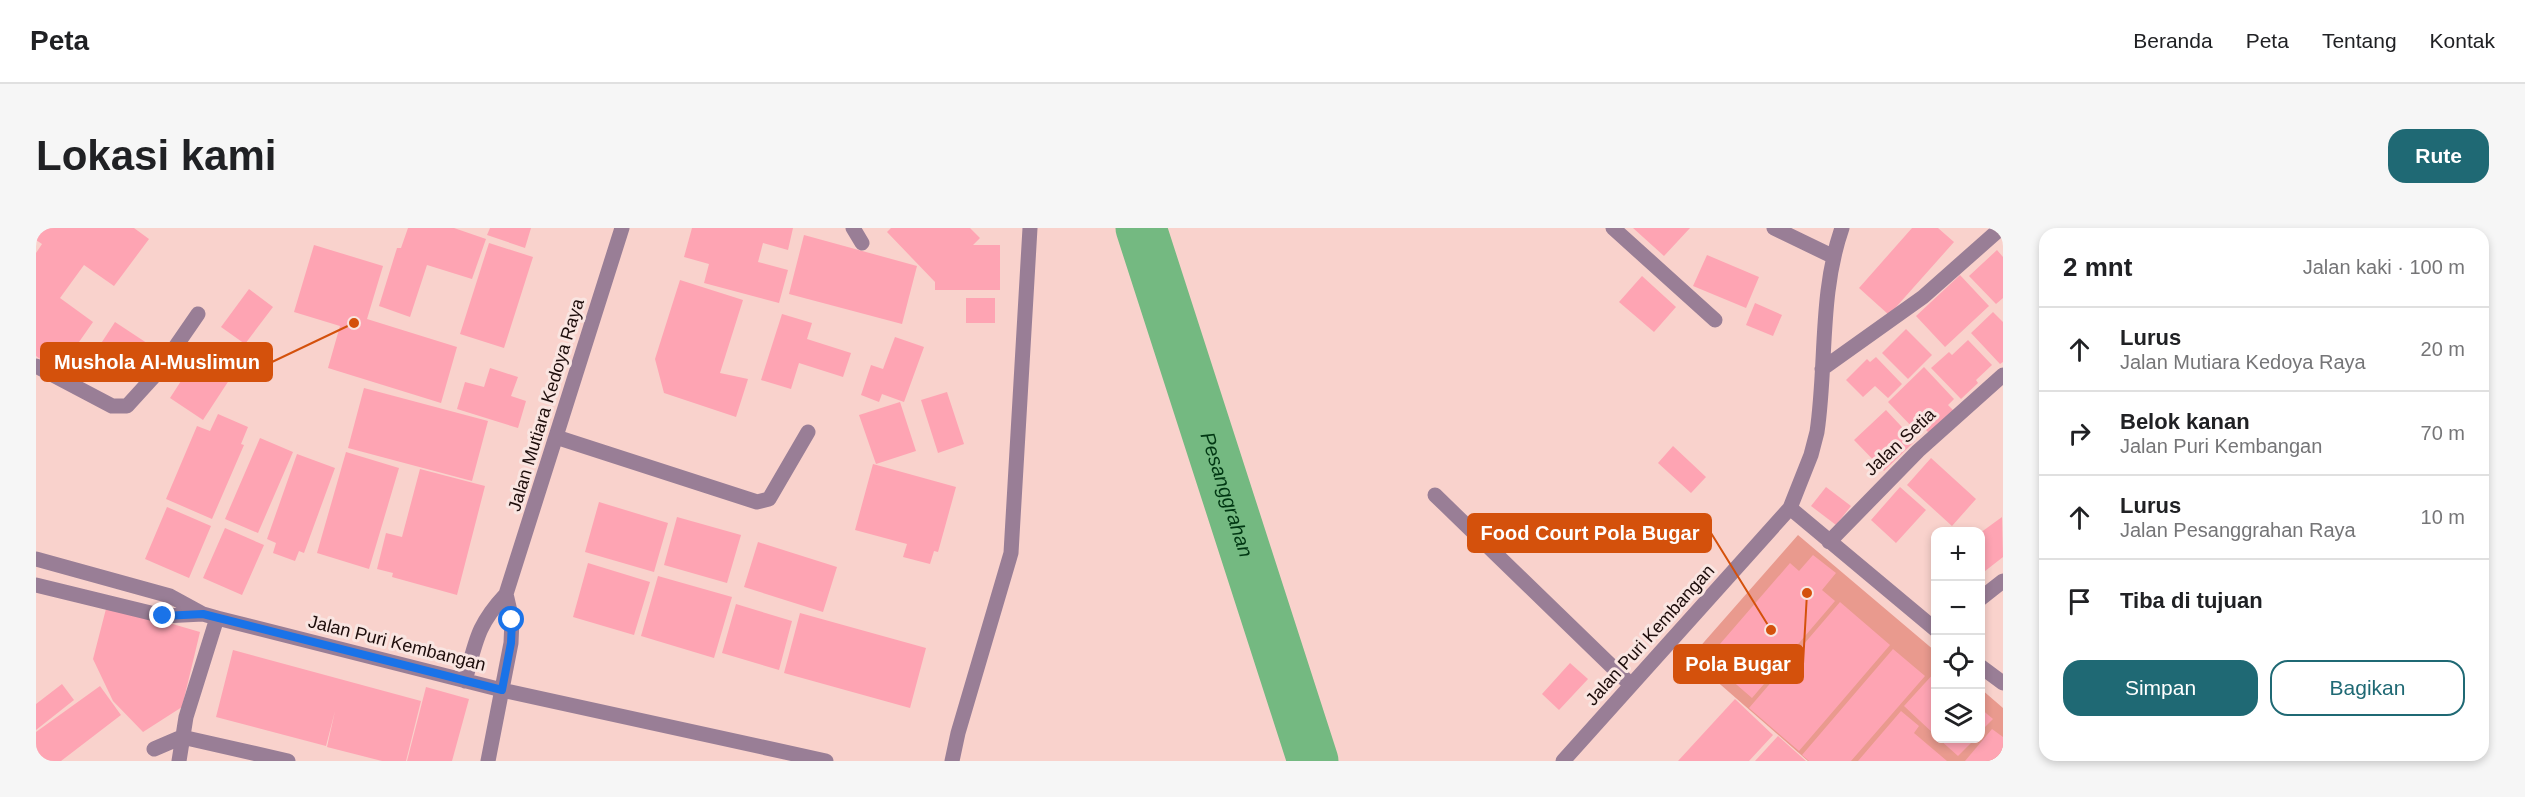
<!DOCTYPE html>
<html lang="id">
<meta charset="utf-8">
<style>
:root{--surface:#fff;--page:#f6f6f6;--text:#202124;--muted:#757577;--line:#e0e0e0;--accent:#1f6974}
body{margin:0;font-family:Arial,sans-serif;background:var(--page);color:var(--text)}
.controls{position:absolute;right:18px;bottom:18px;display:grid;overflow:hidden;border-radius:12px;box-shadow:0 3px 9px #0003}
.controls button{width:54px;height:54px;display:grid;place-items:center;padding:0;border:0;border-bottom:2px solid var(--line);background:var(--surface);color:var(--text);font:30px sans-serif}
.stop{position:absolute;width:18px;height:18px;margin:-14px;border:4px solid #1a73e8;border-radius:50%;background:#fff}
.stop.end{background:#1a73e8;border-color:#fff;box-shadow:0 2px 6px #0008}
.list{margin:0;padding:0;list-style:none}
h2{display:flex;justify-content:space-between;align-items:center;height:78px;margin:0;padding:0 24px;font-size:26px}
h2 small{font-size:20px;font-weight:400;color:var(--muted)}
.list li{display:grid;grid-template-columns:39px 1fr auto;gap:18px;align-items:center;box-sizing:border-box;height:84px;padding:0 24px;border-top:2px solid var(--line)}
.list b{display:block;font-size:22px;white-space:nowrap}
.list p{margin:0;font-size:20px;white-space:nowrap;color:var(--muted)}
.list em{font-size:20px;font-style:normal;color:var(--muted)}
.actions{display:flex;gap:12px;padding:18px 24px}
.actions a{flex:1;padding:14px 0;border:2px solid var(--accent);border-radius:18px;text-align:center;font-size:21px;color:var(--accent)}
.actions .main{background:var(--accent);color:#fff}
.icon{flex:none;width:33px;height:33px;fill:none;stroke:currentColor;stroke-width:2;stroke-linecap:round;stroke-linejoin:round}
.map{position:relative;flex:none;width:1967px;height:533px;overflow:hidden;border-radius:18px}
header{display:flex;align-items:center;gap:36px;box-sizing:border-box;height:84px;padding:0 30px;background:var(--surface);border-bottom:2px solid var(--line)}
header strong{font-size:28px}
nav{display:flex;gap:33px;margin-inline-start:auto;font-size:21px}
.intro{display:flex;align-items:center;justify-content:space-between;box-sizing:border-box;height:144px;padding:0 36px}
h1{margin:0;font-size:42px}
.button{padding:15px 27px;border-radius:18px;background:var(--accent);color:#fff;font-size:21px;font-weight:700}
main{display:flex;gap:36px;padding:0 36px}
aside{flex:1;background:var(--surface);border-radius:18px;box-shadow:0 3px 9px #0003}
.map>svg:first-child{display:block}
.green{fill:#e99a8e}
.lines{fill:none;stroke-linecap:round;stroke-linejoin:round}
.river{stroke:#74b981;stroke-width:51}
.building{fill:#fea4b3}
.minor{stroke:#997e96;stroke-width:15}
.route{stroke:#1a73e8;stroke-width:8}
.labels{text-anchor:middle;stroke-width:6;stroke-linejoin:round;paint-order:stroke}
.street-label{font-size:18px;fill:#1d0d0b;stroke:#f9e5e1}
.water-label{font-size:20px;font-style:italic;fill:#013713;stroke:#f9e5e1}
.leader{fill:none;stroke:#d4510c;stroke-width:2}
.callout-dot{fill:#d4510c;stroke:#f9e5e1;stroke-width:2}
.callout{fill:#d4510c;stroke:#d4510c;stroke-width:2}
.callout-label{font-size:20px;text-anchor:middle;font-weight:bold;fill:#fff}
</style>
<header>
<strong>Peta</strong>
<nav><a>Beranda</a><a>Peta</a><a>Tentang</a><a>Kontak</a></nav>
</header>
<div class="intro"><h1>Lokasi kami</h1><a class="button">Rute</a></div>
<main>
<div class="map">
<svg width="1967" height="533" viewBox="0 0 1967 533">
<rect width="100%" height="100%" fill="#f9d2cc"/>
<path class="green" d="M1762 307 1899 423 1900 511H1944L1945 461 1967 480V533H1772L1654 430Z"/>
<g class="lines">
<path class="river" id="s1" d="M1105 0 1277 533"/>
</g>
<path class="building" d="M0 0H98L113 11 78 58 48 37 24 70 57 94 22 144 0 128V25L6 16 0 12Z
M372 0H418L450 11 436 51 391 37 374 89 343 78 361 20H365Z
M454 0H495L489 20 451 7Z
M656 0H757L752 22 727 15 722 34 752 42 743 75 668 55 673 36 648 29Z
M855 0H934L944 10 937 17H964V62H899V54L851 4Z
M1597 0H1654L1628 28Z
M1876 0H1902L1918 14 1853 87 1823 60Z
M768 7 881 38 866 96 753 66Z
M453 15 497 29 468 120 424 106Z
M278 17 347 38 331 91 421 119 405 175 292 140 304 98 258 84Z
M1961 22 1967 29V70L1960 76 1933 48Z
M1671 27 1723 49 1710 80 1657 58Z
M1924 47 1953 78 1909 119 1880 88Z
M1606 48 1640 79 1618 104 1583 74Z
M644 52 707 72 684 145 712 151 700 189 628 165 619 131Z
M213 61 237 79 209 116 185 99Z
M930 70H959V95H930Z
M1719 75 1746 87 1737 108 1710 97Z
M1957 84 1967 94V134L1964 136 1935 105Z
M746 86 776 95 771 111 815 125 807 149 763 135 755 161 725 152Z
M79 94 129 127 112 153 62 120Z
M1870 101 1896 127 1872 151 1846 125Z
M859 109 888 119 868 174 846 166 843 174 825 167 835 137 847 141Z
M1932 112 1956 137 1940 152 1942 155 1925 171 1895 140 1913 124 1916 127Z
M167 119 201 140 167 192 134 170Z
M1840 129 1866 156 1852 170 1839 158 1827 169 1810 152 1831 131 1834 134Z
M1888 139 1918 171 1912 177 1919 184 1895 207 1887 199 1882 205 1852 174Z
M454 140 482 149 475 168 490 173 482 200 421 181 429 154 448 159Z
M328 160 452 193 436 253 312 220Z
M911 164 928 216 902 225 885 172Z
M864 174 880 223 840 236 823 187Z
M1850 182 1879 213 1848 243 1818 212Z
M182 186 212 199 205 216 208 217 176 291 130 271 161 198 174 203Z
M224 210 257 224 222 305 189 291Z
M1637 218 1670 249 1655 265 1622 235Z
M310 224 363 240 333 341 281 325Z
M261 226 299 240 268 325 263 323 259 333 237 325 240 315 231 311Z
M1895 230 1940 271 1916 298 1871 257Z
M837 236 920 259 902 324 898 323 894 336 867 329 871 316 819 302Z
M384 241 449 258 421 367 356 349 357 345 341 341 350 305 366 309Z
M1790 259 1815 278 1800 297 1775 278Z
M1864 259 1890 282 1860 315 1835 292Z
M563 274 632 295 618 344 549 324Z
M131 279 175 298 153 350 109 331Z
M641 289 705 307 691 355 628 337Z
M1966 289 1967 329 1944 347V305Z
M189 300 228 317 206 367 167 350Z
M722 314 801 339 787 384 708 359Z
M1777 327 1800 345 1786 362 1799 373 1716 470 1671 431 1754 335 1763 343Z
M552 335 614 354 598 407 537 389Z
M622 348 696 369 678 430 605 408Z
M1804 374 1854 417 1763 523 1713 480Z
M700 376 756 393 743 442 686 425Z
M71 377 164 404 146 479 107 504 77 473 57 431Z
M764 385 890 420 874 480 748 445Z
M1857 421 1889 448 1815 533H1773L1766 527Z
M197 422 385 473 370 533H346L291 519 299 483 290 518 180 489Z
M1534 435 1552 451 1523 482 1506 466Z
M1899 444V507L1868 478Z
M26 456 38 472 0 502V476Z
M64 458 85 487 25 533H0V504Z
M390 459 433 471 416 533H371Z
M1699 471 1737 507 1713 533H1642Z
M1944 480 1957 491 1944 504Z
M1865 483 1883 498 1878 505 1911 533H1822Z
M1956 501 1967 509V533H1929Z
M1742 508 1770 533H1719Z
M1903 511H1939L1922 528Z"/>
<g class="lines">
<path class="minor" d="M817 0 826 15
M1577 0 1679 92
M1738 0 1796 28
M0 138 76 178H91L122 144 162 86
M1786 141 1887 69 1965 0
M520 209 721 274 733 271 772 204
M1399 267 1595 457
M1754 280 1900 402
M1793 314 1882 223 1967 147
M0 331 134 368 167 386 181 390 466 462 790 533
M0 357 127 388 167 386
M1944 371 1967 353
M1944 438 1967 455
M429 453C440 413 441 397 470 366L586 0
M118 521 146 509 252 533
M143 533 150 489 181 390
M452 533 475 415 476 392 470 366
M916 533 922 505 975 325 994 0
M1527 533 1754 280 1775 227 1781 204C1791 136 1783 66 1806 0"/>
</g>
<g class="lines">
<path class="route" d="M127 388 167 386 466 462 475 415 476 392"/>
</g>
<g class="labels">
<g class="street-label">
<text transform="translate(510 177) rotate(-73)" y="6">Jalan Mutiara Kedoya Raya</text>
<text transform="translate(1864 214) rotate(-43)" y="6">Jalan Setia</text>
<text transform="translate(1614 407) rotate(-48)" y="6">Jalan Puri Kembangan</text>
<text transform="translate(361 415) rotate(14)" y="6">Jalan Puri Kembangan</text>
</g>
<g class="water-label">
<text dy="7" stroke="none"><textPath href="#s1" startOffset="280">Pesanggrahan</textPath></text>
</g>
</g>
<path class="leader" d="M318 95L236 134M1735 402L1675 305M1771 365L1767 436"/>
<g class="callout-dot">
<circle cx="318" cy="95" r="6"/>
<circle cx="1735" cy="402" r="6"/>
<circle cx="1771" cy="365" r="6"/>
</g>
<g class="callout">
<rect x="5" y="115" width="231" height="38" rx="6"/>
<rect x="1432" y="286" width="243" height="38" rx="6"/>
<rect x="1638" y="417" width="129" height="38" rx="6"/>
</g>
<g class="callout-label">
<text x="121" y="141">Mushola AI-Muslimun</text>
<text x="1554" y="312">Food Court Pola Bugar</text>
<text x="1702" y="443">Pola Bugar</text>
</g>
</svg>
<div class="controls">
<button>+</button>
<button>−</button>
<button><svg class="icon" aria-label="locate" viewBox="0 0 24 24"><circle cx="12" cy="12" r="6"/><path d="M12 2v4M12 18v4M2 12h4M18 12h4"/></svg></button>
<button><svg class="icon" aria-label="layers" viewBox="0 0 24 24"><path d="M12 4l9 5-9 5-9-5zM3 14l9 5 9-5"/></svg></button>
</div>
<div class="stop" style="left:476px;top:392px"></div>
<div class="stop end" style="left:127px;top:388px"></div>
</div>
<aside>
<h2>2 mnt<small>Jalan kaki · 100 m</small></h2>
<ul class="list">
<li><svg class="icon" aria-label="ahead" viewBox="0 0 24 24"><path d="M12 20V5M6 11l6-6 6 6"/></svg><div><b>Lurus</b><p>Jalan Mutiara Kedoya Raya</p></div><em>20 m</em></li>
<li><svg class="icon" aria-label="right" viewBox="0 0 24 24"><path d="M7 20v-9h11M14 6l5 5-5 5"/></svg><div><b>Belok kanan</b><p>Jalan Puri Kembangan</p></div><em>70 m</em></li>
<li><svg class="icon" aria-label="ahead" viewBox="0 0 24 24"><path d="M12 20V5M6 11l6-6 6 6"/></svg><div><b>Lurus</b><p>Jalan Pesanggrahan Raya</p></div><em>10 m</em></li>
<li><svg class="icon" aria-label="arrive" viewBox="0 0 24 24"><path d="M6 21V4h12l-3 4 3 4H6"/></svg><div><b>Tiba di tujuan</b></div></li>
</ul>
<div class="actions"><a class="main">Simpan</a><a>Bagikan</a></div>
</aside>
</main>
